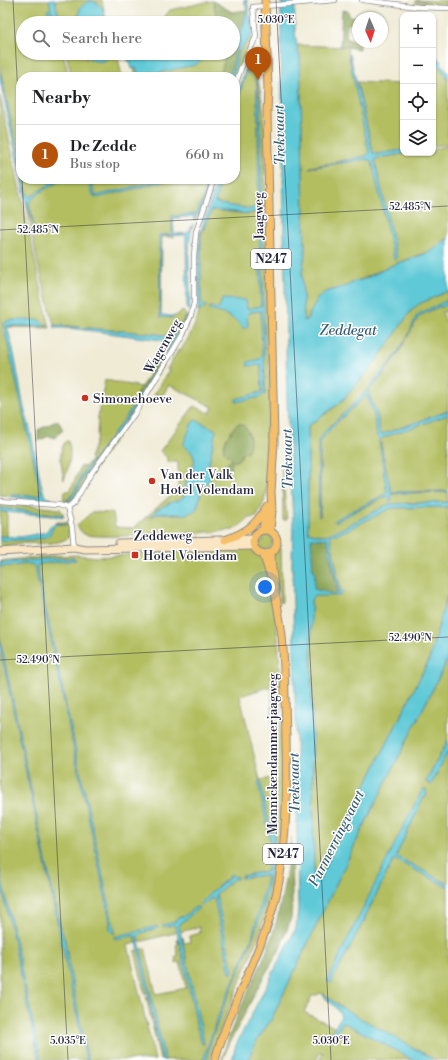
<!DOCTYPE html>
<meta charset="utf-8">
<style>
:root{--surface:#fff;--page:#f6f6f6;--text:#202124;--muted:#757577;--line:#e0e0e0;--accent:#b45309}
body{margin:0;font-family:"Libre Bodoni",serif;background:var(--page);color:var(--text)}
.controls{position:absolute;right:12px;top:12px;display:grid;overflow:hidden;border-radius:8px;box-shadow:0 1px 3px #0004}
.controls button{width:36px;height:36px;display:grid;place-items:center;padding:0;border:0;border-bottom:1px solid var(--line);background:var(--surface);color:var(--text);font:20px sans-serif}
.compass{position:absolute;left:352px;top:12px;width:36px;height:36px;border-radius:50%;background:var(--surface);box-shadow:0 1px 3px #0004;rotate:177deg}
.you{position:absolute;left:265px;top:587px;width:14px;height:14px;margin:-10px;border:3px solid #fff;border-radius:50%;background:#1a73e8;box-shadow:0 0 0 6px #1a73e833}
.badge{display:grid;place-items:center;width:26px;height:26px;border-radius:50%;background:var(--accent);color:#fff;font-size:13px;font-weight:700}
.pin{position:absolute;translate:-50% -33px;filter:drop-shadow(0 1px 2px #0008)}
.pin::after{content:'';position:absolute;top:21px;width:14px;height:12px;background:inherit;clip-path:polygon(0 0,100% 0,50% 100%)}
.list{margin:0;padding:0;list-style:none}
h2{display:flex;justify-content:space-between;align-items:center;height:52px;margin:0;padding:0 16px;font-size:17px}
h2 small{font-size:13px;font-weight:400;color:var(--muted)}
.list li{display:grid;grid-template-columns:26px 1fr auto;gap:12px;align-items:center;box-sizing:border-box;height:60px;padding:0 16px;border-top:1px solid var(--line)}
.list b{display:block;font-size:15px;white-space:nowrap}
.list p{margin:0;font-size:13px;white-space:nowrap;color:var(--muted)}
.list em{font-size:13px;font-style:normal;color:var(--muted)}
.icon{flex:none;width:22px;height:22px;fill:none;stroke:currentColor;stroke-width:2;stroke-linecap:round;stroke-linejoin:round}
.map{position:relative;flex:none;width:448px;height:1060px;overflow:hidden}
.search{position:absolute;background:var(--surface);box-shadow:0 1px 3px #0004;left:16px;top:16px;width:224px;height:44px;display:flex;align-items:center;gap:10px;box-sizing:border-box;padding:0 14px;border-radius:22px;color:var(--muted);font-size:15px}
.panel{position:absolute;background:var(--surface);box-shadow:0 1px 3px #0004;left:16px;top:72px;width:224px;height:112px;border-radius:16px}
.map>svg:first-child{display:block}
.green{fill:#b2be60;stroke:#6a704e;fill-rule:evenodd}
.forest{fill:#8da556;stroke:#586448}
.water{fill:#5ec9d7;stroke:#407689;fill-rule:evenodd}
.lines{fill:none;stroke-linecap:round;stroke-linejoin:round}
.minor-casing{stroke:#898688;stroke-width:6}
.secondary-casing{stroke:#898688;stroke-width:9}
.primary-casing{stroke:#898688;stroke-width:9}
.minor{stroke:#fff;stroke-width:4.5}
.secondary{stroke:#fbe6c4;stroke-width:7}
.primary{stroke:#f6c06b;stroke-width:7}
.ticks{fill:none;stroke:#22223b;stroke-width:1;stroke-opacity:0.45}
.poi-dot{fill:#c8321e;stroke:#fff;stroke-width:1.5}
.labels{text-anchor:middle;stroke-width:3;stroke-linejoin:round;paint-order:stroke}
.shield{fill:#fff;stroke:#646476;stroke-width:1}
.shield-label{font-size:12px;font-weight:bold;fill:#22223b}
.street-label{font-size:13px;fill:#22223b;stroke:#fff}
.poi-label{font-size:13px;fill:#22223b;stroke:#fff;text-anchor:start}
.water-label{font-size:14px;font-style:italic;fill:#375c72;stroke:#fff}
.ticks-label{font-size:10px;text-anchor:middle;fill:#22223b;stroke:#fff;stroke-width:3;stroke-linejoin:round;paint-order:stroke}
</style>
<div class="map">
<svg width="448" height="1060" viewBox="0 0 448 1060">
<rect width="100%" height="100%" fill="#fff"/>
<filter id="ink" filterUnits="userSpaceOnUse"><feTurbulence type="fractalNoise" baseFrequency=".025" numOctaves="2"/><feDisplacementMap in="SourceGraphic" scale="8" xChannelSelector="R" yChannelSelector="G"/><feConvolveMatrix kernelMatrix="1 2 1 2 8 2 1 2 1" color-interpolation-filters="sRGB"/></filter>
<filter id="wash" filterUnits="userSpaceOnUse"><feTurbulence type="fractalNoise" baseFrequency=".012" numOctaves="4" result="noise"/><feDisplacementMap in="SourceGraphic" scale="16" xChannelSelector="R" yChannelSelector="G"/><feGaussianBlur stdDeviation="0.9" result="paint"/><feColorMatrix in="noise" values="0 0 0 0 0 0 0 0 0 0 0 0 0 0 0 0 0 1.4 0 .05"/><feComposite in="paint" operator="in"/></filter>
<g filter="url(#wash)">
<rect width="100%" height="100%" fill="#f0ebd5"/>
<path class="green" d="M0 0H49L51 9 48 12 52 11 56 23H23V53H63L69 77H21V166L0 70Z
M55 0H102L106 20 100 23 102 20 103 9C92 0 70 7 82 23H60Z
M416 0 448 1 445 2V4L448 5V7L440 4 414 6V4H423L425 2H415Z
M211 1H213L218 23H171L170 18 165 19V16L170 10Z
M251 37 254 40 242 61 235 82V77H233L239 51Z
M296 45 347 47 369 153 366 156 310 167 367 159 372 162 395 260 375 160 378 158 407 153H433V149L448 146V238L433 250 395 264 340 289 309 314 307 319 304 321 302 273 305 253 300 56 298 53Z
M66 53H81L85 59H87L84 53H85C92 64 105 65 112 53H117L122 77H72Z
M207 53H226L220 77H136L134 68H136L139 74 206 56Z
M253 60 256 74 258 118 259 207 250 209 220 204 215 201 221 179H235L236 102 235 101 237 96 239 95 250 61Z
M433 62 441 68 448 80V144L433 146V85L439 84 433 75Z
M258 82 259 83 264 113 270 413 266 493 264 502 257 517C247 516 242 526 233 530 215 532 92 540 84 534 81 532 78 528 77 525L92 512 113 513 115 527 134 528C148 514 165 502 178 488V462H167V458L160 451 194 406 210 413 213 407 169 385 163 395H154L169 370 167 369 179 349 180 351C189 338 197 323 200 308L205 306 201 305 200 242 201 234 212 210 248 214 259 211 261 306 247 309 209 310 228 315 240 323 248 326 247 316 249 312 261 311 262 357 260 359 248 362 247 366 261 364 262 392 236 399 237 402 260 397 265 394 260 101ZM235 426 242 453 241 457 232 462 231 468 228 471 233 459 223 450 226 439ZM212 448 209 463 212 469 210 480 202 488 197 508C192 510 187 513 182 514 173 517 161 508 151 518 157 510 164 505 174 502 177 500 180 500 182 498 186 494 184 488 186 483 192 468 200 464 189 449Z
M357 82 403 84V150L377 154 373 153Z
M0 96 35 261 50 328 6 327 43 499 0 495Z
M24 179H211L199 215 173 219 174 237H162L161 314 160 316 172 318 183 311 188 317V321L170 354H166L185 317 175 335 172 337 156 334 54 325 38 264 25 197 34 226 29 202 31 199 30 197 27 194Z
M448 291V300L419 314 416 317 408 336 393 359 365 393 326 430 318 441 319 516H320V441L334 425 367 395 374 415 377 437 379 439 387 493 335 521 388 496 392 500 391 494 406 493 448 492V502L389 504 341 529 326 535H319L308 532V426L330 411 340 403 370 369 392 339 410 312 419 304Z
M448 303V320L445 311 442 312 448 327V411L380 435 377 414 368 391 380 379 399 352 419 316 440 306 441 308Z
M162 358 165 359V361L144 397 73 501 69 503 64 502 63 500 65 491H70L81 466 84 467 92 460 90 458 97 438 98 416 105 380 141 387 136 394 140 396 126 417 91 463 84 470 74 492 66 501 71 500 79 488 87 470 95 461 125 422 163 360H162Z
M448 415V491L390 492 380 439 405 429Z
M66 441H68C73 453 68 469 64 480 62 468 57 451 66 441Z
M282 468 287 520H283Z
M0 502 60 509 64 515 0 508Z
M448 507V592L429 660 343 830 321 876 320 880 317 881 314 877 311 599 314 596 341 591 330 536 345 531 391 508Z
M0 511 7 513V538L29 537 45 533 57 522H67L69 528V537C58 547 30 542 16 544 10 545 5 546 0 548Z
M264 534 271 536 273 541 271 547 266 550 260 548 257 542 264 541 260 535Z
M247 547C251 548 259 553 261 557 267 567 269 580 271 592 280 635 281 680 281 724 282 777 286 832 274 884 260 946 229 1000 210 1060H164L141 949 145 948 156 994 186 988 180 962 176 963 175 957 178 956 176 945 178 944 177 939 179 938 196 1020V1024L203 1044 182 938 183 937 184 943 190 942 189 936 200 933 199 927 180 932 179 925 184 921 183 917H180L175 922 163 927 173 925 176 927 178 932 139 942 137 933 121 937 134 936 137 943 128 945 155 1060H0V561L59 555V556L78 555 97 557 186 551H234ZM52 559 75 560 38 564 35 560ZM272 686V778L260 780 240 696ZM272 778 275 827 274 844 267 877 266 875 241 878V876L267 871 271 845 268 828 271 832H273ZM229 877 232 880 215 894 233 972 231 973 214 898 210 899 202 905 211 892Z
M278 548H281L282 602H280L275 578 274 553Z
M448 657V740L426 782 431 784 448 751V884L396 856 424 797 426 796 423 789 363 922 365 921V917L394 859 448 887V1060H435L327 1000 322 993 312 996 304 1012 334 1027 332 1032 335 1034 343 1022 415 1060H319L323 1053 320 1052 316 1060H249C252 1045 263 1032 271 1020L361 832 444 667Z
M139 950 148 993 145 994 135 951Z
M148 996 150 1005 162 1060H160L146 997Z"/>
<path class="forest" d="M213 1 232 12 247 10 230 77H220L226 53H233V23H218Z
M342 10 348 11 349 16 356 17 355 23 348 24 347 25 346 38 359 43V49L340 46Z
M157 358H162V360L140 396 136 394 147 378Z
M58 420 63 430 55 438 49 436 38 441V430Z
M237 424H242C250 430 252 442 248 451L243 453 238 460 232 462 231 468 228 471 225 466 232 459 223 450 226 439Z
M311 538 320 539 327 538 338 593 333 594 314 589 315 571H313Z
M291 837 292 904 291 918 288 927 279 951 263 978 231 1040 222 1060C231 1021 252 987 267 950 281 914 286 876 291 837Z"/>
<path class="water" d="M49 0H55L60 23H56L52 11 48 12 47 10 51 9Z
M244 0H247L253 32 251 37 239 51 233 77H230L247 10Z
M281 0H296C293 6 295 50 300 56L305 253 302 273 304 321 307 319 317 299 325 292 347 286 355 281 362 280 395 264 422 255 433 250 448 238V291L419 304 410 312 392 339 370 369 340 403 308 426V532L319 535H326L341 529 389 504 448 502V507L391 508 345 531 330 536 340 589 343 592 340 596H314L311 600 314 877 317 881 320 880 321 876 343 830 429 660 448 592V657L444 667 361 832 271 1020C263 1032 252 1045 249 1060H232L236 1045 296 928 298 910 296 735 292 564 293 521 287 402 281 54V10L282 2ZM311 538 320 539 327 538 339 593 333 594 314 589 315 571 313 570Z
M90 1C102 2 108 13 100 23H82C76 14 79 4 90 1Z
M433 51 448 73V80L441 68 433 62Z
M85 53H112C105 65 92 64 85 53Z
M133 53H207L203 60 195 65 143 76 138 74 136 68 132 69 130 61H128L127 57 133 55Z
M350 54 373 153 377 154 403 150V153H407L378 158 375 160 397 259 396 260 394 259 372 162 367 159 309 168 366 156 369 153 351 67 349 55Z
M252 58 256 59 258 93 260 101 265 394 260 397 236 402V399L262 392 261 365 247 366 248 362 260 359 262 357 261 311 249 312 247 316 248 326 244 329C235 317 223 313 209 310L210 307 219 309 222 299 246 300 247 309 261 306 259 211 248 214 234 212 212 210 201 234V304L206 306 204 309 200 308V312H198V259L200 233 218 179H221L215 202 220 204 250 209 259 206 258 118 256 74 253 60 250 61 239 96H237L247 63 249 59Z
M0 71 21 166V178L0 80Z
M21 179H24L27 194 30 197 57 179H64L42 191 29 202 34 226 25 197Z
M89 179H91L95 196 166 179H174L97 198C90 196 90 185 89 179Z
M208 179H210L205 197 195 220H194L195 216 173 218 174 234 188 233 193 224C184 253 193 281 189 311L187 310 186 237 185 235 161 236V314L163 315 174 316 172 318 160 317 159 235 170 234 172 232V216L195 214 203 199Z
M448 300V303L441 308 440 306 419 316 399 352 380 379 368 391 377 414 380 435 448 411V415L382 438 380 440 391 492 448 491V492L406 493 391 494 392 500 390 501 388 496 381 498 335 522 334 520 387 493 379 439 377 437 374 415 367 395 334 425 320 441V517H319L318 441 326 430 365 393 393 359 408 336 416 317 418 314Z
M186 317H187L166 354 165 353 170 344 169 341 69 328H55L54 325 156 334C179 338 175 337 186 317Z
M11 320H40L45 325 48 324V326H7L13 349 24 408 29 425 41 483C43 487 43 494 46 498H51V501H47L10 497V495L37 496 41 494 3 323Z
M162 360H164C151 380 139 401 126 421 114 438 100 453 88 469 80 479 79 493 69 501H65L69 499 74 492 84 470 91 463 126 417Z
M196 420 216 430 209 463 212 469 210 480 202 488 197 508C182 523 164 505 150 518 153 510 167 504 175 501 178 500 181 500 183 497 187 494 185 487 186 482 193 466 202 458 183 445L192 423Z
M0 508 63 515 64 517 4 512 0 511Z
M57 523 66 524 65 525 57 524C52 527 51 534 48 536 38 541 11 540 0 541V536L21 537 46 532 51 525Z
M74 558 76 559V560L39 564 37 567 62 686 113 923 115 933H113L110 931V922L107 905 35 568 33 565 30 564 0 567V563L46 559Z
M0 638 46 861 61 928 65 940 69 966 88 1060H86L0 647Z
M448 740V751L431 785 426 782Z
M273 773C274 790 277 810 275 827 273 861 268 894 257 926 242 972 217 1013 206 1060H203L218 1016 252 938 267 877 266 875 241 878V876L267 871 271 845 258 782 260 780 271 832H273L272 778Z
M423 789 427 791 426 792 427 794 424 797 396 856 448 884V887L394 859 365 917V921L363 922 331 983 327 981 405 823Z
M0 870 41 1060H39L36 1047 0 879Z
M232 874 234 877 237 876V879L232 880 216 894 233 972 230 973 214 898 210 899 202 906 200 904 211 892 229 878 230 875Z
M197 906 199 908 179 925 203 1038 204 1044H202L196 1024V1020L176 927 173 925 163 927 162 925 175 922 178 918 183 917Z
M157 926 158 928 141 933 138 936 165 1060H162L136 938 135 936H132L115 939 114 937Z
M324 994 339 1006 435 1060H413L343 1022 335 1034 332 1032 339 1020 341 1016C337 1007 329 1002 323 995Z"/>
</g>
<g filter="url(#ink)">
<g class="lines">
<g class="minor-casing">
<path id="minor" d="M362 0 419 7 448 8
M235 86 241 68 256 37 253 7 335 0
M0 501 58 505 67 508
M67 508 73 504 90 475 135 413 183 334 191 315 194 303V256L196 232 214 179
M67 508 72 527 74 547"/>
</g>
<g class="secondary-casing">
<path id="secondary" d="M119 543 252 539
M0 552 74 547 85 549 253 546"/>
</g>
<g class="primary-casing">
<path id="primary" d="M265 0 268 89 267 111 274 442 271 492 272 511 270 530
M263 529 266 510
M253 542a12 12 0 1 1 24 0a12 12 0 1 1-24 0Z
M225 540C247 532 255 526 267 506
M263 554 270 574
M215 1060C232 998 268 944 279 881 287 834 287 787 286 739 285 705 285 670 282 636 279 608 271 581 271 552"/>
</g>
<use href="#minor" class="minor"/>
<use href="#secondary" class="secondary"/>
<use href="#primary" class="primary"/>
</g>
</g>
<path class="ticks" d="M13 0 21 154M276 0 331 1060M22 179 68 1060M0 230 448 206M0 660 448 637"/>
<g class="poi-dot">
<circle cx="85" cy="398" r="4"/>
<circle cx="152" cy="481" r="4"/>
<rect x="131" y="551" width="8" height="8" rx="2"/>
</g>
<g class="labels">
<g class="shield">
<rect x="251" y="249" width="40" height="20" rx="3"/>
<rect x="263" y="844" width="40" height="20" rx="3"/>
</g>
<g class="shield-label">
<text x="271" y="263">N247</text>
<text x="283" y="858">N247</text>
</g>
<g class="street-label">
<text transform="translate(258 216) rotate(-91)" y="5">Jaagweg</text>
<text transform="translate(162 346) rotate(-60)" y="5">Wagenweg</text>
<text transform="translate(163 535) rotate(-1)" y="5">Zeddeweg</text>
<text transform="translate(272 754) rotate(-90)" y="5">Monnickendammerjaagweg</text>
</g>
<g class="poi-label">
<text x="93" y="403">Simonehoeve</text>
<text x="160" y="479">Van der Valk<tspan x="160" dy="15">Hotel Volendam</tspan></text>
<text x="143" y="560">Hotel Volendam</text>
</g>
<g class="water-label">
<text transform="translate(279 135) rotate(-91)" y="5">Trekvaart</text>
<text x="348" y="335">Zeddegat</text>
<text transform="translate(287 459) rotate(-91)" y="5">Trekvaart</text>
<text transform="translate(294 783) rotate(-91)" y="5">Trekvaart</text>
<text transform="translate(336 838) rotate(-63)" y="5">Purmerringvaart</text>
</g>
</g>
<g class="ticks-label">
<text x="276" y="23">5.030°E</text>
<text x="410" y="210">52.485°N</text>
<text x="38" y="233">52.485°N</text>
<text x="410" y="641">52.490°N</text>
<text x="38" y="663">52.490°N</text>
<text x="68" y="1044">5.035°E</text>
<text x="331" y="1044">5.030°E</text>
</g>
</svg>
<div class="controls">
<button>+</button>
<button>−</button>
<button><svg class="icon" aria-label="locate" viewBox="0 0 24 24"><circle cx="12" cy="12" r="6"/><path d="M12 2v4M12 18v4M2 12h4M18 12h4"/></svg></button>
<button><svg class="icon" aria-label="layers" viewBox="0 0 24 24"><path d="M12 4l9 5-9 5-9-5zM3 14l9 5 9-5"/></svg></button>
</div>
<svg class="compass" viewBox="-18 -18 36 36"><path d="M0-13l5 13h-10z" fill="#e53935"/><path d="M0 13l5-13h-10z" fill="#757577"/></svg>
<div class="you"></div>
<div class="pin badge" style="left:258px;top:80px">1</div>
<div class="search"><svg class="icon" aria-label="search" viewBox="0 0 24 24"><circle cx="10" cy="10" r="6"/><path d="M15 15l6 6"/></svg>Search here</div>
<section class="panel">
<h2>Nearby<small></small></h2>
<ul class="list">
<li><span class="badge">1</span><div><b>De Zedde</b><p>Bus stop</p></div><em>660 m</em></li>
</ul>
</section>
</div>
